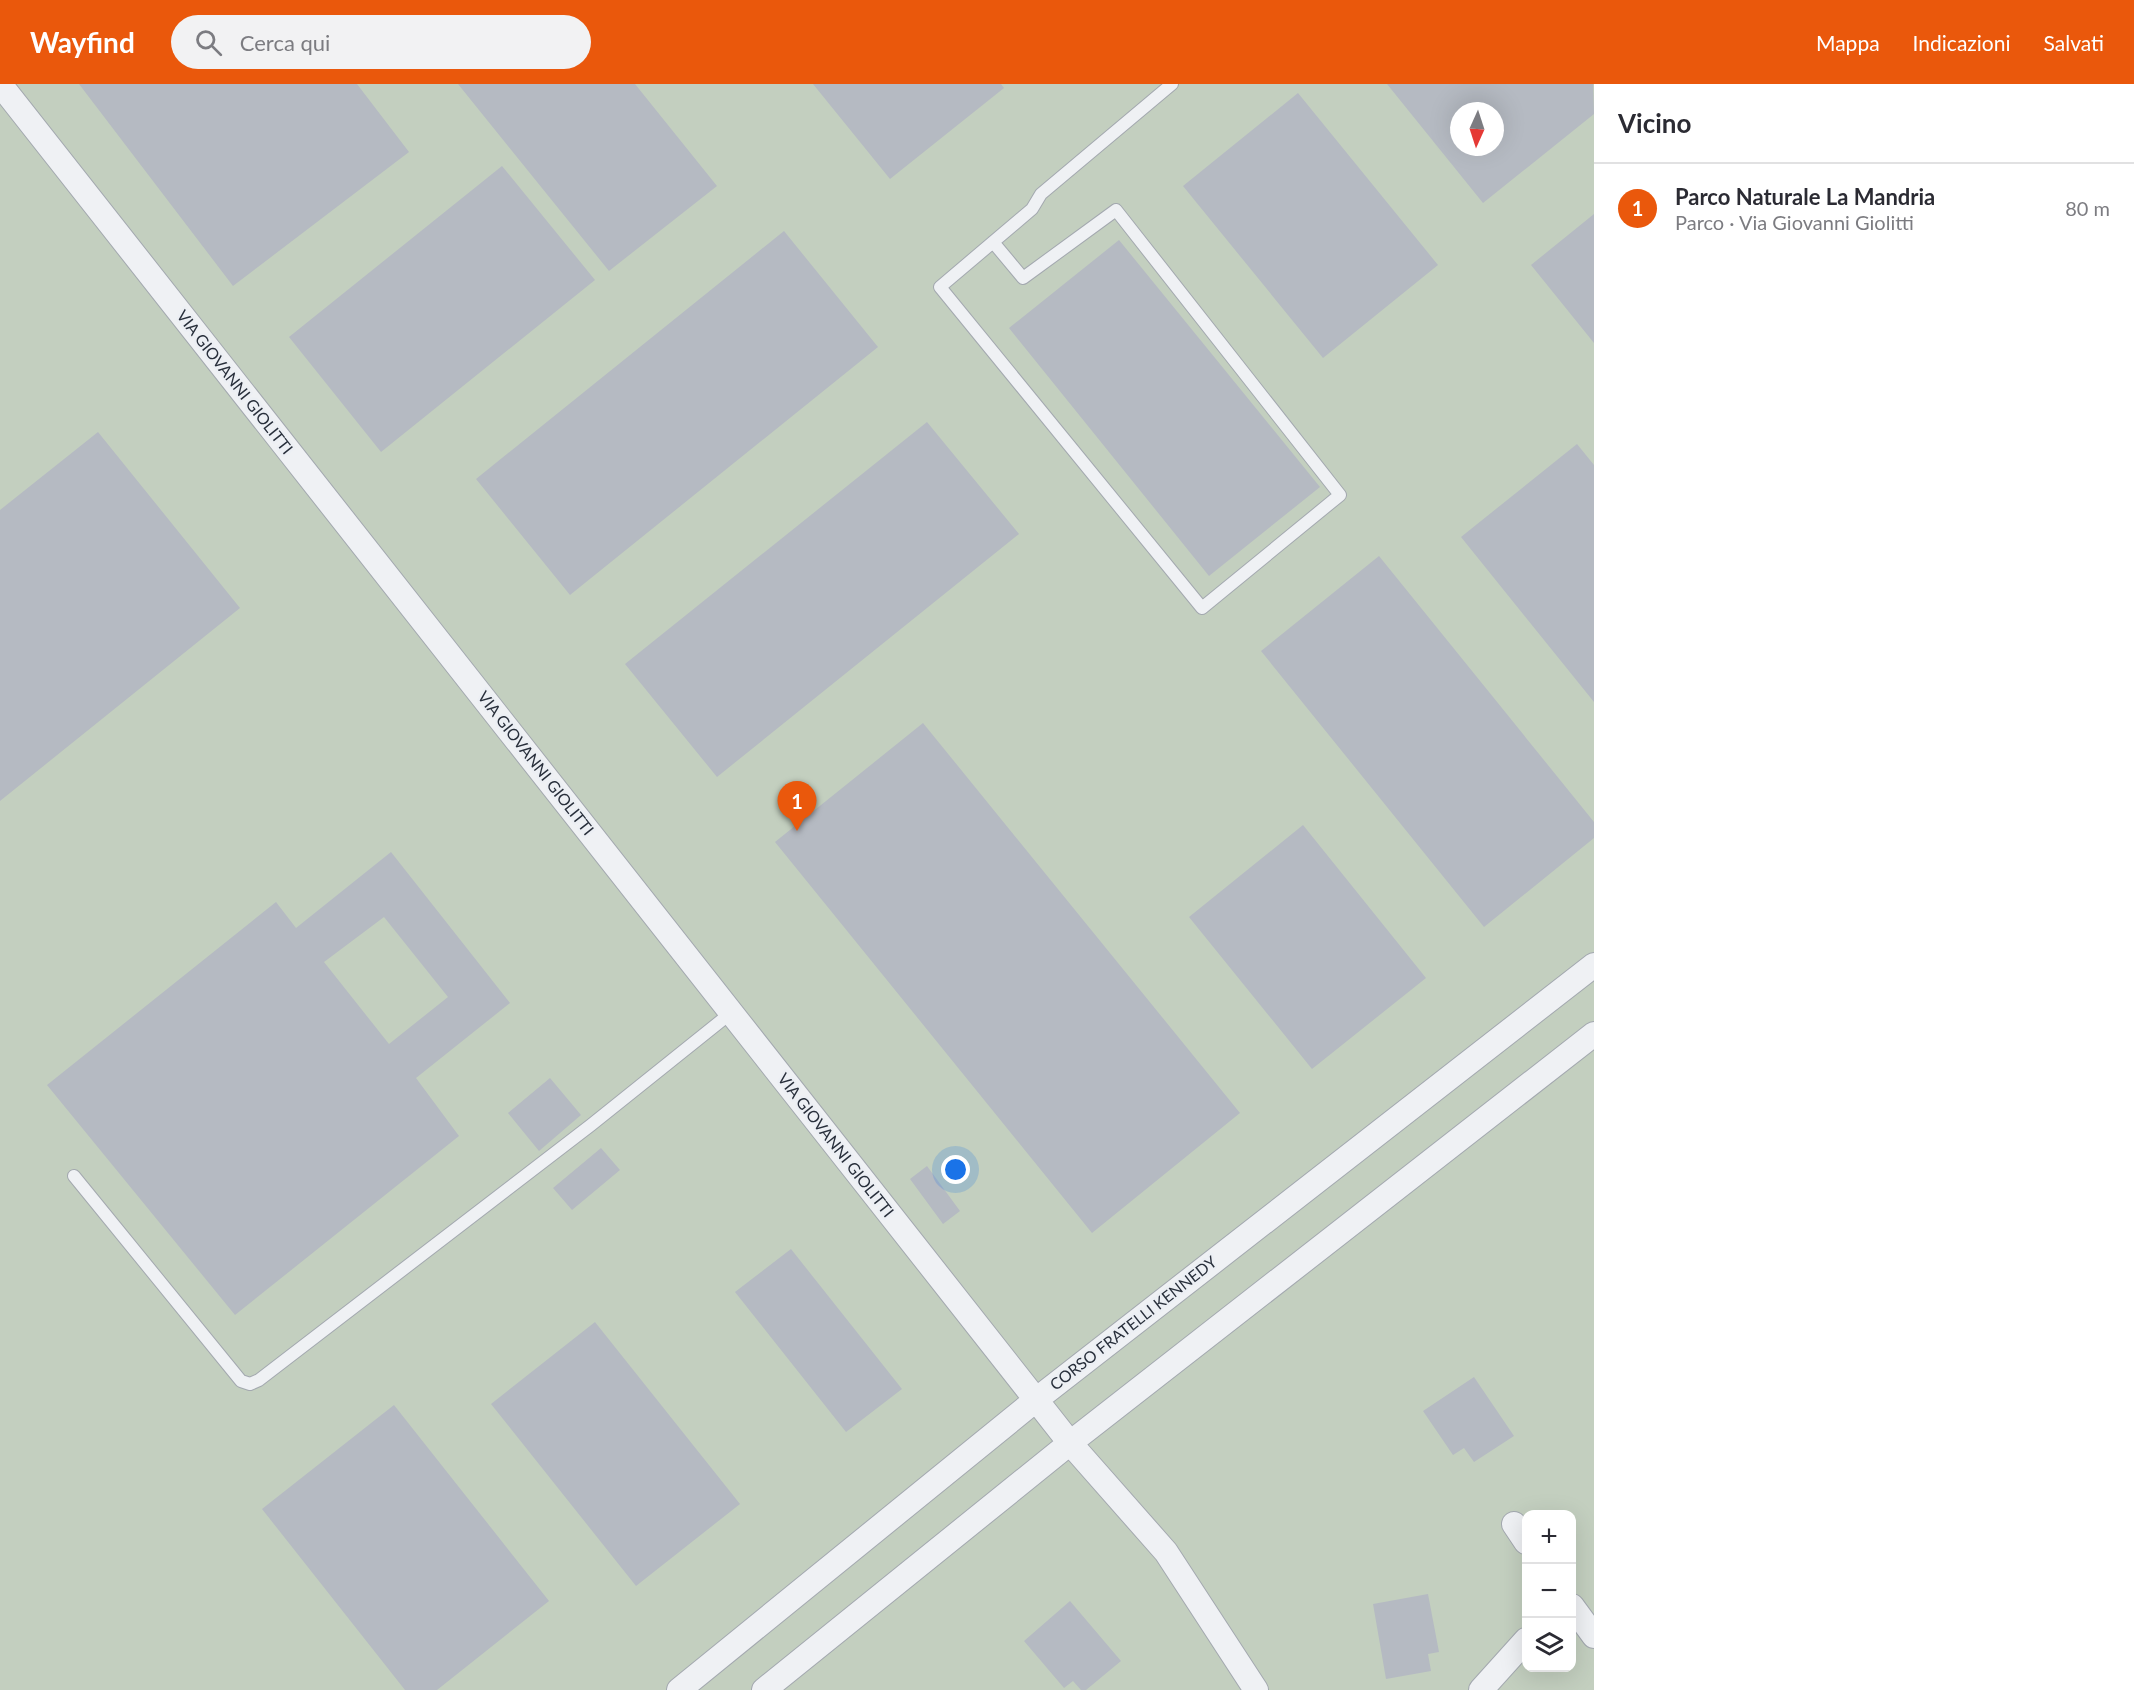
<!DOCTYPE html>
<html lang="it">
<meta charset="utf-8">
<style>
:root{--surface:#fff;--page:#f2f2f3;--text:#2b2b33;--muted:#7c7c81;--line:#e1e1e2;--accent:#ea580c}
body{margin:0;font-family:Lato,sans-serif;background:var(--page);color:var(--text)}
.controls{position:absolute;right:18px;bottom:18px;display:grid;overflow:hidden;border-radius:12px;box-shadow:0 6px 24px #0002}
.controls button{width:54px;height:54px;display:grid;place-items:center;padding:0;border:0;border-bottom:2px solid var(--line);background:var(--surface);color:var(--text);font:30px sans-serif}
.compass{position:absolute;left:1450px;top:18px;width:54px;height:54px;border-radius:50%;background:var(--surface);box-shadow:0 6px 24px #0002;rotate:183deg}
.you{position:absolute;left:956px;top:1086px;width:21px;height:21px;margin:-15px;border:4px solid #fff;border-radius:50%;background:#1a73e8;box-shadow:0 0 0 9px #1a73e833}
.badge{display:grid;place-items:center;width:39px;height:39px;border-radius:50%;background:var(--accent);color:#fff;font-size:20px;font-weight:700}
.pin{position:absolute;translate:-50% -50px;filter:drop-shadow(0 2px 3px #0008)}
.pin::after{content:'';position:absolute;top:32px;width:21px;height:18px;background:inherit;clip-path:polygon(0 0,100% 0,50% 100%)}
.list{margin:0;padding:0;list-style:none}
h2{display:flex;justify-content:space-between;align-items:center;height:78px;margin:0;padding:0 24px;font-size:26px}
h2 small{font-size:20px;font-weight:400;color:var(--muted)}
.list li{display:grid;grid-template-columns:39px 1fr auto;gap:18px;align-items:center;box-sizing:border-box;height:90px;padding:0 24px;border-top:2px solid var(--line)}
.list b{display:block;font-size:22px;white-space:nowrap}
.list p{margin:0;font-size:20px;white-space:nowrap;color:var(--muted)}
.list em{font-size:20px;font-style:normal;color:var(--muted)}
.icon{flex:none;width:33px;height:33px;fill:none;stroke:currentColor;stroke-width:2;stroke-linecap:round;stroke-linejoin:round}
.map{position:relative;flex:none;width:1594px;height:1606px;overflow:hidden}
header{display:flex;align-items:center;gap:36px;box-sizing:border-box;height:84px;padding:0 30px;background:var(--accent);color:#fff}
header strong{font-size:28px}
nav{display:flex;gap:33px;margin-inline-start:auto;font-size:21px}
.search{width:420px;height:54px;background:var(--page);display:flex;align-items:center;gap:15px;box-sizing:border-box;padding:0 21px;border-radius:33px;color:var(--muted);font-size:22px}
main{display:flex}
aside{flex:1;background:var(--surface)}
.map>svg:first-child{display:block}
.green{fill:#c3cfbf;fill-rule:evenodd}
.building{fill:#b5bac2;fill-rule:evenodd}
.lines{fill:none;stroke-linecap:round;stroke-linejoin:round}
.lane-casing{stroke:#a3a8af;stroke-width:14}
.street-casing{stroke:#a3a8af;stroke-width:26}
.lane{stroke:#eff1f4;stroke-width:12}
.street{stroke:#eff1f4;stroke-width:24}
.labels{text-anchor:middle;stroke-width:5;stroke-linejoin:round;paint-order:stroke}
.street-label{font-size:16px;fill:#282f3b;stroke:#eceff4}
</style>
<header>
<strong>Wayfind</strong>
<div class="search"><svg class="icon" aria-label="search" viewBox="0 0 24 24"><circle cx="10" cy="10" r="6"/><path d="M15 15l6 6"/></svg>Cerca qui</div>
<nav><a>Mappa</a><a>Indicazioni</a><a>Salvati</a></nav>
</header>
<main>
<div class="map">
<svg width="1594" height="1606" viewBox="0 0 1594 1606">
<rect width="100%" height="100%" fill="#dde1e6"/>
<path class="green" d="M0 0H1594V1606H0ZM1459 27H1495V63H1459ZM1526 1430H1572V1584H1526Z"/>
<path class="building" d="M79 0H357L409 68 233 202Z
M458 0H635L717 102 609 187Z
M813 0H1001L1004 4 890 95Z
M1387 0H1593L1594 30 1483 119ZM1459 27H1495V63H1459Z
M1298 9 1438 181 1323 274 1183 102Z
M502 82 595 196 381 368 289 253Z
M1594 130V259L1531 181Z
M784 147 878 263 570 511 476 395Z
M1119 156 1320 403 1209 492 1009 244Z
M927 338 1019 450 717 693 625 580Z
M98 348 240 524 0 717V426Z
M1577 360 1594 381V618L1461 453Z
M1379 472 1594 738V754L1484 843 1261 567Z
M923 639 1240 1029 1092 1149 775 758Z
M1303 741 1426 894 1312 985 1189 833Z
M391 768 510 919 416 994 459 1052 235 1231 47 1001 276 818 296 844ZM384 833 448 913 389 960 324 878Z
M550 994 581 1031 539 1067 508 1029Z
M601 1064 620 1086 572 1126 553 1104Z
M927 1082 960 1127 943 1140 910 1095Z
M791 1165 902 1305 846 1348 735 1208Z
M595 1238 740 1420 636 1502 491 1320Z
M1474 1293 1514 1352 1474 1378 1464 1364 1453 1371 1423 1327Z
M394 1321 549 1517 437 1606H405L262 1425Z
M1428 1510 1439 1568 1428 1570 1431 1587 1386 1595 1373 1520Z
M1070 1517 1121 1577 1086 1606H1081L1073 1597 1064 1604 1024 1557Z"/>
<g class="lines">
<g class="lane-casing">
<path id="lane" d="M993 158 1023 194 1116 126 1340 411 1202 524 940 203 1032 125 1041 110 1172 0
M74 1092 241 1297 250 1300 259 1296 591 1041 732 928"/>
</g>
<g class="street-casing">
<path id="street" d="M0 0 1070 1359 1166 1468 1256 1606
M1514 1440 1526 1458
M1572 1522 1594 1552
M679 1606 1037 1315 1594 881
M764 1606 1070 1359 1594 950
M1481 1606 1526 1556"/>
</g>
<use href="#lane" class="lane"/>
<use href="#street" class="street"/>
</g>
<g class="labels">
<g class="street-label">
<text transform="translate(235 298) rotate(52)" y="6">VIA GIOVANNI GIOLITTI</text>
<text transform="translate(536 679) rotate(52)" y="6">VIA GIOVANNI GIOLITTI</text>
<text transform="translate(836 1061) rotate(52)" y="6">VIA GIOVANNI GIOLITTI</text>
<text transform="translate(1133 1239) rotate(-38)" y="6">CORSO FRATELLI KENNEDY</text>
</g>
</g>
</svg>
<div class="controls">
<button>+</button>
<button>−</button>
<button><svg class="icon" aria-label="layers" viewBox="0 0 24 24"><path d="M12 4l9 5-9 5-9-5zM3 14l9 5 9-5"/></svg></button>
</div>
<svg class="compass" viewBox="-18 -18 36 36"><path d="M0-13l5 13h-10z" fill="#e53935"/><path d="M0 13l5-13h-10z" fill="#7c7c81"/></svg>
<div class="you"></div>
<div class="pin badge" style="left:797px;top:747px">1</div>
</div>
<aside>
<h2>Vicino<small></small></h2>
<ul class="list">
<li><span class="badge">1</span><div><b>Parco Naturale La Mandria</b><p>Parco · Via Giovanni Giolitti</p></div><em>80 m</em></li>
</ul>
</aside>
</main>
